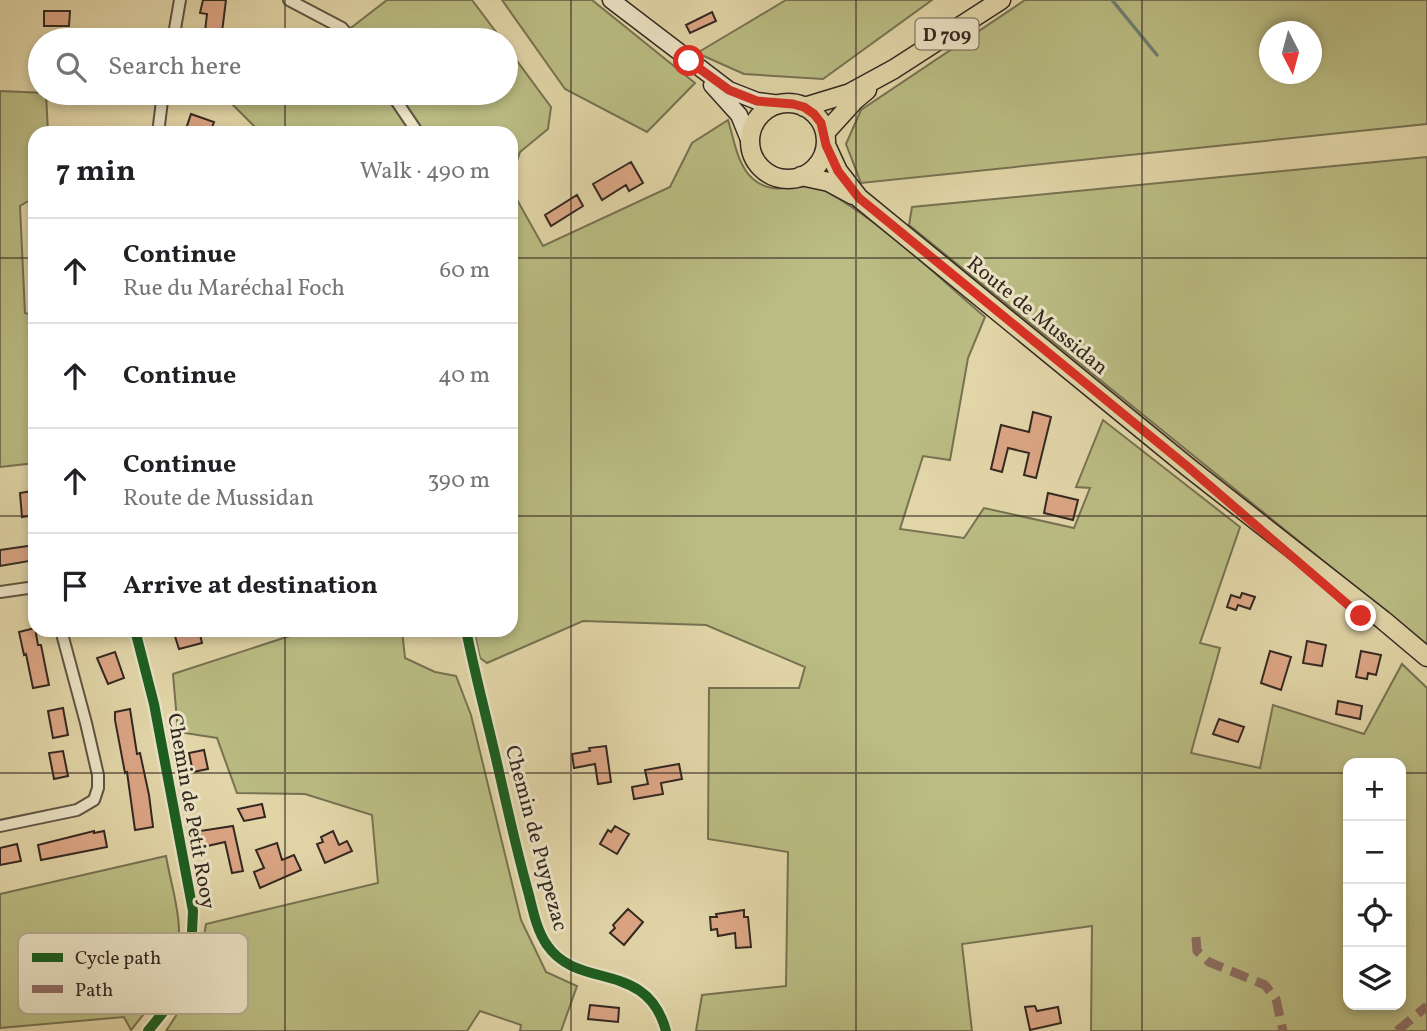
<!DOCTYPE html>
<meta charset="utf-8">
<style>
:root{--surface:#fff;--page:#f2f2f2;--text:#202124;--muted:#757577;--line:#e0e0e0}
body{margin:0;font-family:Vollkorn,serif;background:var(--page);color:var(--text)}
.controls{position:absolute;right:21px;bottom:21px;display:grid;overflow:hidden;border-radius:14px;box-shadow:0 4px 10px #0003}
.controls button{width:63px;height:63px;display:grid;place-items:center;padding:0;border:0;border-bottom:2px solid var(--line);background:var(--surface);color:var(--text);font:35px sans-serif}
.compass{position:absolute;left:1259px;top:21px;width:63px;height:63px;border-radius:50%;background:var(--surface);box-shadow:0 4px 10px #0003;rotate:174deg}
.stop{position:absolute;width:21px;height:21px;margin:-16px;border:5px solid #d93025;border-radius:50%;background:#fff}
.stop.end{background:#d93025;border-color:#fff;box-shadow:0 2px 7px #0008}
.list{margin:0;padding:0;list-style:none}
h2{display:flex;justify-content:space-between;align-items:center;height:91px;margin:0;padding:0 28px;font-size:30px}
h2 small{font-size:23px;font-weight:400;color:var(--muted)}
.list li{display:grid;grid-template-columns:46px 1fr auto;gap:21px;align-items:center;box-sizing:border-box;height:105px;padding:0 28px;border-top:2px solid var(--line)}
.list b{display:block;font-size:26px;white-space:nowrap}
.list p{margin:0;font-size:23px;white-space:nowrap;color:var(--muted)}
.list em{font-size:23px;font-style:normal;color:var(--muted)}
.icon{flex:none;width:38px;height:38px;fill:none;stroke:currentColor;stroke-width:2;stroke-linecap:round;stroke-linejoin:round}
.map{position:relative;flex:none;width:1427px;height:1031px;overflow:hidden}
.search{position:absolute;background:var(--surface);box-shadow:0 4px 10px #0003;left:28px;top:28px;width:490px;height:77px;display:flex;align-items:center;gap:18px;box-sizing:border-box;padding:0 24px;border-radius:38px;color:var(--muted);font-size:26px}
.panel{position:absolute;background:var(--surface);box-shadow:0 4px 10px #0003;left:28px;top:126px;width:490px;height:511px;border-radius:21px}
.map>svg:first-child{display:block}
.green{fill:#babc83;stroke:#767252;stroke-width:2;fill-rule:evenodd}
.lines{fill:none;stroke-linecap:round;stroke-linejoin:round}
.stream{stroke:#6e7f73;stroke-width:3.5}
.building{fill:#dca685;stroke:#332821;stroke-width:2}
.minor-casing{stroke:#5f5443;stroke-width:14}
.secondary-casing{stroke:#332821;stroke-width:19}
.primary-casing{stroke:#332821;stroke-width:21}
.minor{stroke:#ece4c6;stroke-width:10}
.secondary{stroke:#ece4c6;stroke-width:16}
.primary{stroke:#e2d6a8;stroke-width:18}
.quiet{stroke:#8d6e63;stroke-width:9;stroke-dasharray:18 9;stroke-linecap:butt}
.cycleway-casing{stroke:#ece4c6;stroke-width:15}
.cycleway{stroke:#1b5e20;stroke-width:10}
.route{stroke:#d93025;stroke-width:9}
.grid{fill:none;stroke:#332821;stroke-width:2;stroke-opacity:0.55}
.labels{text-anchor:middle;stroke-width:6;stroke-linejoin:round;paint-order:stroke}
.shield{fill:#ece4c6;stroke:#6a6052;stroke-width:2}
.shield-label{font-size:19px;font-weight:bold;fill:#332821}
.street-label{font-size:21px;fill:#332821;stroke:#ece4c6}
.key{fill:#ece4c6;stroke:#b4ac94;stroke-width:2}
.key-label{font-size:19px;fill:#332821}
</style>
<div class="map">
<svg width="1427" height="1031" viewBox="0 0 1427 1031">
<rect width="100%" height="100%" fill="#e2d6a8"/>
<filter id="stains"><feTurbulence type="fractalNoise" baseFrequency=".00286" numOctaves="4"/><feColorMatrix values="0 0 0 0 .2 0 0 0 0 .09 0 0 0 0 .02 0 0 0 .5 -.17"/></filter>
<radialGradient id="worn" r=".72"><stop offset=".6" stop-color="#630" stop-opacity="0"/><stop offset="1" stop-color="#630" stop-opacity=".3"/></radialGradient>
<path class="green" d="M387 0H472L502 40H255L256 32 339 37Z
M502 0H592L695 83 647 132 565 89Z
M786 0H932L823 79 744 74 697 53Z
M1025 0H1427V124L861 183 846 144 861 110ZM1270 32H1312V74H1270Z
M506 46 551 107 548 129 520 152 511 178V133H256V128L232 104V93H506Z
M0 91 46 93 48 133H35V197L20 206 25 313 35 316V463L0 467Z
M728 120C734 139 737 165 753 179 778 200 801 178 824 190 884 223 933 273 985 317L968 358 950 460 923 456 900 529 964 538 984 508 1074 528 1090 488 1076 487 1103 420 1240 527 1200 643 1220 648 1191 753 1260 768 1273 705 1364 734 1402 664 1427 688V1031H1091L1092 926 962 944 972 1031H696L702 995 786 986 788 852 708 839 709 688H799L805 667 706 625 583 621 487 663 480 658 474 630H511V189L543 246 670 187 692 143ZM1348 763H1401V1005H1348Z
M1427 157V645L909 225 912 207Z
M308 630H402L405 658 435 672 456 676 471 715 521 920 546 972 577 986 561 1031H520L521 1025 480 1011 467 1031H166L196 985 206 924 378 883 372 815 305 794 237 793 217 738 178 732 173 674Z
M166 856C170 880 179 907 179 931 180 970 154 1002 131 1030L124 1017 0 1028V894Z"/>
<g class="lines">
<path class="stream" d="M1112 0 1157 55"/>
</g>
<path class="building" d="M203 0H226L221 40H204L207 14 200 13Z
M44 11H70L69 26H44Z
M712 12 716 21 690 33 686 25Z
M191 114 214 122 210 133H197L186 129Z
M631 162 643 183 629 191 626 185 602 200 593 184Z
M577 195 583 206 551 226 545 215Z
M1033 412 1051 417 1036 478 1024 475 1029 453 1008 448 1002 472 991 469 1001 425 1029 432Z
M32 491 35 515 22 517 20 493Z
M1048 493 1078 500 1073 520 1044 513Z
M35 545V560L0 566V550Z
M1242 593 1255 597 1250 609 1238 605 1236 610 1227 607 1231 595 1240 598Z
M35 628 38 645H41L49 685 33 688 26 654 24 655 19 632Z
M173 630H199L202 643 179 649Z
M1307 641 1326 645 1322 666 1303 663Z
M1270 651 1291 657 1281 690 1261 683Z
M1361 651 1381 655 1376 675 1368 673 1367 679 1356 677Z
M115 652 124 678 108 684 97 658Z
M1338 701 1362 706 1360 719 1336 714Z
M63 708 68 735 53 738 48 711Z
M130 709 137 754 140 753 149 795 153 827 135 830 127 772 125 773 115 720V712Z
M1219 719 1244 727 1238 742 1213 734Z
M606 746 611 782 598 784 595 764 574 768 572 754 590 751 589 748Z
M204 750 208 769 193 772 189 753Z
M63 751 68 776 54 779 49 753Z
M679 764 682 779 661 783 663 794 634 799 632 787 648 784 645 770Z
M262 804 265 817 244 821 238 809Z
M233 826 243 871 232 873 225 842 203 847 200 831Z
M615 826 629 834 617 854 600 844 608 830 611 832Z
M94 831V833L104 831 107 847 41 860 38 845Z
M333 831 339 845 347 841 352 851 325 863 317 844 323 842 321 837Z
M277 843 282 860 294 855 301 870 260 888 254 872 264 868 256 850Z
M17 844 21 861 0 865V848Z
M628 909 643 922 624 945 610 933 615 928 613 925Z
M744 910V917H748L751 947 736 948 735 933 718 936 717 929 711 930 710 917H717L716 914Z
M590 1005 619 1008 618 1022 588 1019Z
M1035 1006 1037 1011 1058 1007 1061 1023 1030 1030 1025 1007Z"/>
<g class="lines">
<g class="minor-casing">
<path id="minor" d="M289 0 342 28 352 40
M173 40 180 0
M391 93 418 133
M158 133 163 93
M0 592 35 587
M135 630 154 704 193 911 191 954 178 994 148 1031
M466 630C476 679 489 727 500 776 509 816 518 856 529 895 533 911 537 931 547 945 578 991 647 959 666 1031
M0 826 77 810 94 800 98 788V775L86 723 61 630"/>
</g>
<g class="secondary-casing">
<path id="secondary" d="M611 0 729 90 757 101 780 104
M712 85 739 115 750 142"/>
</g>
<g class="primary-casing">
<path id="primary" d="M750 141a38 38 0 1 1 76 0a38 38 0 1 1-76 0Z
M804 107 850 93 894 69 1001 0
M825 133 855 100 867 90
M826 145 838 171 859 198 1188 467 1383 620 1427 657
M801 176 829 182 853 195"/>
</g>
<use href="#minor" class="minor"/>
<use href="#secondary" class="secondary"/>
<use href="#primary" class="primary"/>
<path class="quiet" d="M1196 937 1197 951 1209 962 1265 985 1276 999 1283 1031
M1397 1031 1427 1006"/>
<g class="cycleway-casing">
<path id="cycleway" d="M135 630 154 704 193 911 191 954 178 994 148 1031
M466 630C476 679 489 727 500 776 509 816 518 856 529 895 533 911 537 931 547 945 578 991 647 959 666 1031"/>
</g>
<use href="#cycleway" class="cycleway"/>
</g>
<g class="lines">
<path class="route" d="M689 61 729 90 757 101 793 104 804 107 814 114 821 123 826 145 838 171 859 198 1188 467 1361 616"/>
</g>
<path class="grid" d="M285 0V40M571 0V1031M856 0V1031M1142 0V1031M285 93V133M0 258H35M511 258H1427M0 516H35M511 516H1427M285 630V1031M0 773H1348M1401 773H1427"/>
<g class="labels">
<rect class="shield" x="915.5" y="18.5" width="63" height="31" rx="5"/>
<g class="shield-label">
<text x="947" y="41">D 709</text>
</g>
<g class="street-label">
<text transform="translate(1038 315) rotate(39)" y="7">Route de Mussidan</text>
<text transform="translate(192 811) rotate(80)" y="7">Chemin de Petit Rooy</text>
<text transform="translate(537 838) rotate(75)" y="7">Chemin de Puypezac</text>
</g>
</g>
<rect x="18" y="933" width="230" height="81" rx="10" class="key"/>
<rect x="32" y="953" width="31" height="9" fill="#1b5e20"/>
<rect x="32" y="985" width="31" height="8" fill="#8d6e63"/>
<g class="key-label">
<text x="75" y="964">Cycle path</text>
<text x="75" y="996">Path</text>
</g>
<rect width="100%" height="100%" filter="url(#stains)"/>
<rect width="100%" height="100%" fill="url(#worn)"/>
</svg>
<div class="controls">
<button>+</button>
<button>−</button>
<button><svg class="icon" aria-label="locate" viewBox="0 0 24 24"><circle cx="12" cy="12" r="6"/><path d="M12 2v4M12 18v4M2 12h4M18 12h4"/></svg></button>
<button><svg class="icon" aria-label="layers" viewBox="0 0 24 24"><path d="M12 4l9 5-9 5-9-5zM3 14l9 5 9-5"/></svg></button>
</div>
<svg class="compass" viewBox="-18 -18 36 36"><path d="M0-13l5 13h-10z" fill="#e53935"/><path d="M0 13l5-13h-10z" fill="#757577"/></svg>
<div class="stop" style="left:689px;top:61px"></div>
<div class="stop end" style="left:1361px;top:616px"></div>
<div class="search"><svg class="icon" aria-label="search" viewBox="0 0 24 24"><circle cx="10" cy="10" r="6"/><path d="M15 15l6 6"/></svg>Search here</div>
<section class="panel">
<h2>7 min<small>Walk · 490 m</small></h2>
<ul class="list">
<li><svg class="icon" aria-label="ahead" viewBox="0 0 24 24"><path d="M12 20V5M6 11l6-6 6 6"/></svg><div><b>Continue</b><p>Rue du Maréchal Foch</p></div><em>60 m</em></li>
<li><svg class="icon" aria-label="ahead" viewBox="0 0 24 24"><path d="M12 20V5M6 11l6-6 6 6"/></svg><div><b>Continue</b></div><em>40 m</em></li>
<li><svg class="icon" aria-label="ahead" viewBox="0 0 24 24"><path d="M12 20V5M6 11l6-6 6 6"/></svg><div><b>Continue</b><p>Route de Mussidan</p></div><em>390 m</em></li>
<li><svg class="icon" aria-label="arrive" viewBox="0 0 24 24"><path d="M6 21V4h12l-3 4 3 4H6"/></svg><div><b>Arrive at destination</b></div></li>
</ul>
</section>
</div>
